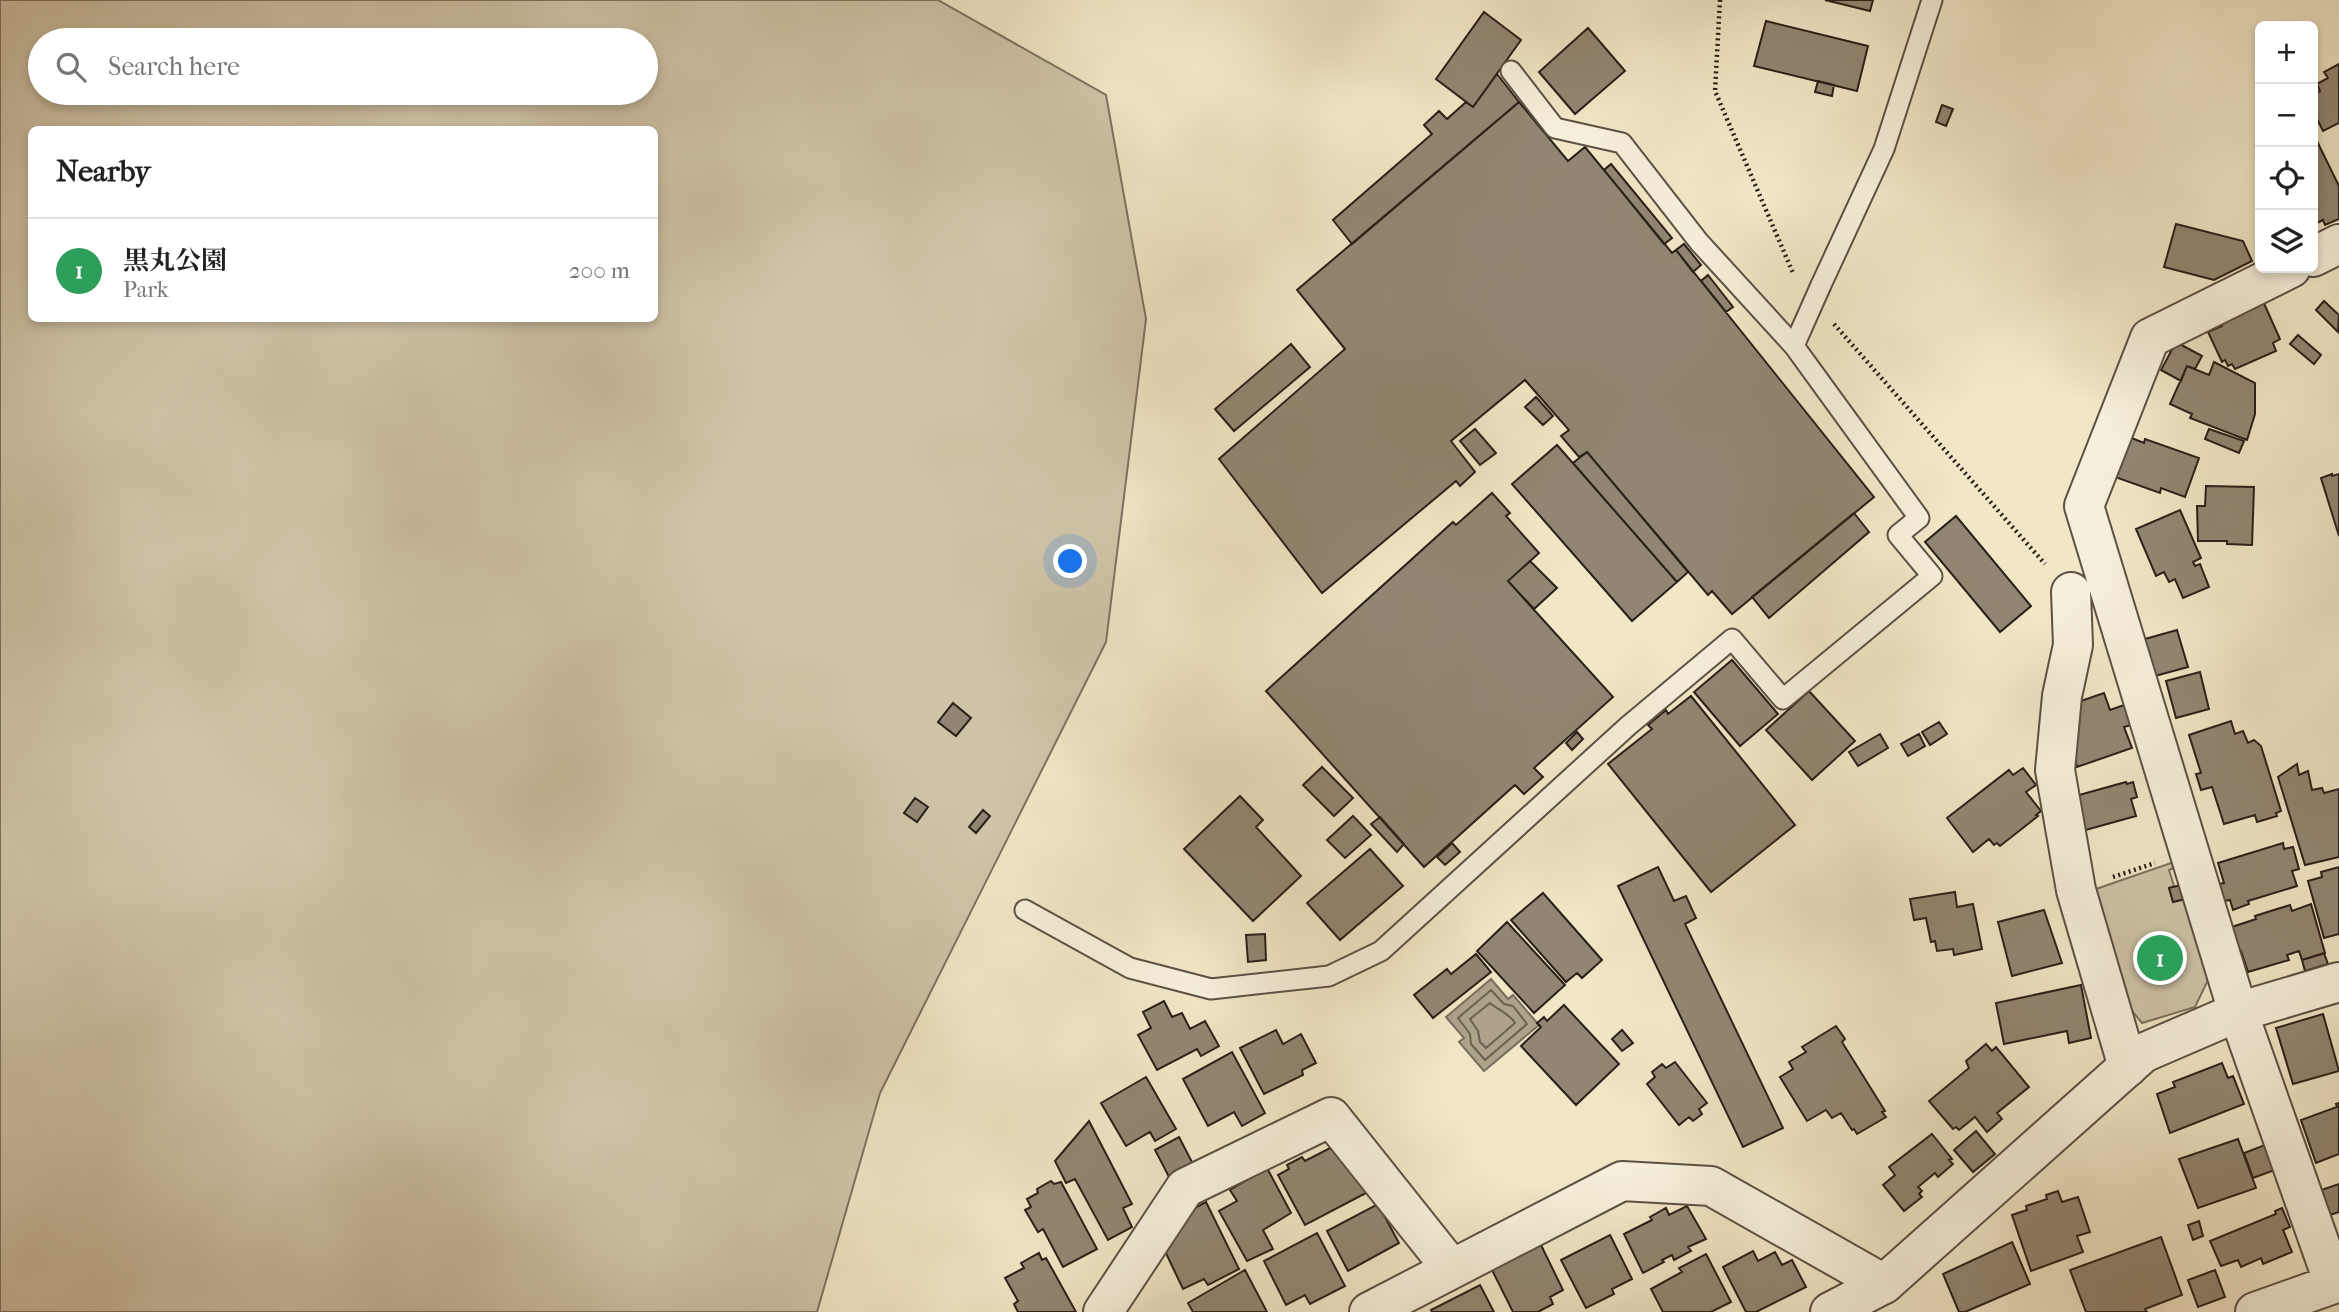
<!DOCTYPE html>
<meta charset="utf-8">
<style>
:root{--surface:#fff;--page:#f2f2f2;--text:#222;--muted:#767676;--line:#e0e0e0;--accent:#8f2418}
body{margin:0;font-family:"IM FELL French Canon","Noto Serif JP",serif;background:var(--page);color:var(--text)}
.controls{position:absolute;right:21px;top:21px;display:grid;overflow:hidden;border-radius:10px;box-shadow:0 4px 10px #0003}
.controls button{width:63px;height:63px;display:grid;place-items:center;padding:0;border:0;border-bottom:2px solid var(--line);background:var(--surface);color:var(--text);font:35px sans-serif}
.you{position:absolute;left:1071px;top:562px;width:24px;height:24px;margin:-18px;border:5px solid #fff;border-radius:50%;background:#1a73e8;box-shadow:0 0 0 10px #1a73e833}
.badge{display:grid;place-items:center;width:46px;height:46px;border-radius:50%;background:var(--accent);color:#fff;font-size:23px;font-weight:700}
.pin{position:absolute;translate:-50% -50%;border:4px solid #fff;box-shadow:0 2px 7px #0006}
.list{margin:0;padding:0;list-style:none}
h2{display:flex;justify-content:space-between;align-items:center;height:91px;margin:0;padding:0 28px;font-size:30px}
h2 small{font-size:23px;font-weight:400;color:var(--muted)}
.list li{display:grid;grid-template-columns:46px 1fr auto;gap:21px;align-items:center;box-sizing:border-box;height:105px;padding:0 28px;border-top:2px solid var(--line)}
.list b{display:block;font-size:26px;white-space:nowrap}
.list p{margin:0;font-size:23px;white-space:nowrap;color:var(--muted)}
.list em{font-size:23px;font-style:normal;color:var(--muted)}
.icon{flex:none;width:38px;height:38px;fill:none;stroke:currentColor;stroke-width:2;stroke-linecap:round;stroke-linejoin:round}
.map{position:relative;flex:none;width:2339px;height:1312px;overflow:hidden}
.search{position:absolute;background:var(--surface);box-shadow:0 4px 10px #0003;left:28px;top:28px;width:630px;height:77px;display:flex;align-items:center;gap:18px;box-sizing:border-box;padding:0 24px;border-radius:38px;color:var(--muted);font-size:26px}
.panel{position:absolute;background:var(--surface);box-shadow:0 4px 10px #0003;left:28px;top:126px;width:630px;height:196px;border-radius:10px}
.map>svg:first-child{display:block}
.green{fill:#cfc4a8;stroke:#7d7260;stroke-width:2;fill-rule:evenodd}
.water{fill:#aea28b;stroke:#7a6e5d;stroke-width:2}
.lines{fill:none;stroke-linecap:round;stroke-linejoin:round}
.shore{stroke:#6c6052;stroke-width:2}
.building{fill:#928672;stroke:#2b1f18;stroke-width:2}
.service-casing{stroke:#5c5144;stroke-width:23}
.minor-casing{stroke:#5c5144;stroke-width:42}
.tertiary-casing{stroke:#5c5144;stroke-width:42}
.path{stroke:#2b1f18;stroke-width:4.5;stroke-dasharray:2 3.5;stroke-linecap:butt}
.service{stroke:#f6efda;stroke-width:19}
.minor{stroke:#f6efda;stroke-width:38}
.tertiary{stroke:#f6efda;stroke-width:38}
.service-bridge-casing{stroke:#5c5144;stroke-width:23;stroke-linecap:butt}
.service-bridge{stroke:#f6efda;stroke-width:19}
</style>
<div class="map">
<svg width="2339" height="1312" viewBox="0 0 2339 1312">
<rect width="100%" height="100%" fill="#f1e6c6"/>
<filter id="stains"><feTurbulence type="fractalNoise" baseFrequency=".00286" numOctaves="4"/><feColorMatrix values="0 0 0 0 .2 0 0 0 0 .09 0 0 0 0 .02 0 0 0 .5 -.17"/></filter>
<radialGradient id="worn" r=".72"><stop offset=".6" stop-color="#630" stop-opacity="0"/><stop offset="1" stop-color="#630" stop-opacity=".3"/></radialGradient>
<path class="green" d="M0 0H938L1106 95 1146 319 1106 642 880 1093 817 1312H0ZM40 40H646V93H40ZM32 130H654V318H32Z
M2174 862 2176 867 2169 870 2174 886 2169 888 2173 902 2185 899 2209 978 2195 1007 2142 1023 2128 1006 2096 889Z"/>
<path class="water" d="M1491 979 1508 999 1513 995 1539 1025 1484 1071 1459 1042 1464 1038 1446 1017Z"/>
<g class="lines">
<path class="shore" d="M1491 990 1504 1004 1513 1006 1527 1024 1485 1060 1471 1044 1470 1034 1458 1018Z
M1490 1003C1498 1010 1510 1014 1515 1023L1486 1048 1480 1042 1478 1031 1470 1019Z"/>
</g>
<path class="building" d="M1825 0H1873L1870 11Z
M1484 12 1521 40 1473 107 1436 79Z
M1766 21 1868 46 1857 91 1754 66Z
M1588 28 1625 71 1575 114 1539 72Z
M2339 64V123L2323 131 2313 111 2315 103 2313 95 2320 91 2317 84 2328 78 2324 72Z
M1497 74 1519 102 1352 244 1333 220 1432 134 1424 125 1439 111 1447 119 1466 102 1473 107Z
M1818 81 1834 85 1832 96 1815 92Z
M1519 102 1568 161 1585 147 1672 253 1676 250 1874 497 1732 614 1712 591 1708 595 1587 452 1579 457 1561 436 1569 430 1525 380 1451 441 1475 472 1460 486 1456 481 1322 593 1219 459 1345 349 1297 290Z
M1942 105 1953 109 1946 126 1936 122Z
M2313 133 2339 186V219L2325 225 2323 220 2313 225Z
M1611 164 1672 238 1664 244 1604 170Z
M2176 224 2243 241 2252 261 2214 280 2164 267Z
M1684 244 1701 265 1693 272 1676 250Z
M1708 275 1733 307 1726 312 1701 281Z
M2262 299 2280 339 2273 343 2276 351 2235 369 2232 364 2228 366 2225 360 2222 362 2208 332 2222 326 2220 319Z
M2324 301 2339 315 2338 332 2316 310Z
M2298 335 2321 355 2314 364 2290 344Z
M2176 342 2202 356 2195 369 2187 366 2181 381 2161 370Z
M1291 344 1310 367 1234 431 1215 409Z
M2214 362 2255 383V414L2247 440 2190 418 2192 414 2170 404 2187 366 2209 375Z
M1536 397 1553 416 1543 425 1525 407Z
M1475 429 1496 453 1480 465 1460 441Z
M2209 429 2244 441 2239 453 2205 439Z
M2129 437 2144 443 2145 439 2199 458 2185 497 2161 488 2160 493 2115 477Z
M1557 445 1677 582 1632 621 1512 484Z
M1587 452 1688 572 1677 582 1573 463Z
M2332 474V476L2339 474V536L2321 478Z
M2206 486 2254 487 2252 545 2227 544V541H2198L2197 506H2205Z
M1492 493 1510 513 1506 516 1539 553 1508 581 1613 697 1534 768 1543 777 1524 794 1515 785 1424 867 1266 691 1453 522 1456 525Z
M2180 510 2201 558 2193 562 2195 566 2200 564 2209 587 2183 598 2175 579 2169 582 2164 572 2156 576 2136 529Z
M1854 513 1869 532 1769 618 1752 597Z
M1956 516 2031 606 2000 632 1925 542Z
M1530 561 1557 588 1534 609 1508 581Z
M2177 630 2188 667 2155 676 2145 639Z
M1732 660 1778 714 1740 746 1694 692Z
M2200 672 2209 709 2176 718 2166 681Z
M1809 691 1855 741 1812 780 1766 730Z
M2104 693 2110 710 2124 705 2131 725 2124 727 2132 748 2077 767 2069 736 2075 703Z
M1691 696 1795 825 1711 892 1608 764 1652 729 1648 725 1666 710 1668 714Z
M953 703 971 718 956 736 938 722Z
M2231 721 2235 734 2243 731 2248 743 2254 740 2261 746 2281 811 2276 813 2277 816 2257 822 2255 815 2224 824 2212 787 2201 790 2196 774 2201 773 2189 735Z
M1939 722 1947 734 1930 745 1922 732Z
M1577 732 1583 739 1572 750 1566 743Z
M1880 734 1888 748 1858 766 1849 752Z
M1919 734 1925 746 1908 756 1901 744Z
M2297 764 2299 775 2308 771 2312 790 2322 788 2324 793 2339 789V857L2305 865 2278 777Z
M1322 767 1353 798 1334 816 1303 785Z
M2023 768 2036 785 2026 792 2041 811 2036 815 2038 816 2000 846 1997 843 1994 845 1989 839 1973 852 1947 818 2009 770 2013 775Z
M2126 782 2127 784 2133 782 2137 797 2131 799 2136 816 2082 831 2072 797Z
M1240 796 1263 820 1256 827 1301 876 1253 921 1184 849Z
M915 798 928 807 917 822 904 813Z
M983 810 990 816 976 833 969 827Z
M1353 816 1371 835 1345 858 1327 840Z
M1380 817 1404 844 1397 852 1371 824Z
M1452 843 1460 852 1445 865 1437 857Z
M2283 843 2284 849 2293 847 2299 869 2292 871 2297 886 2248 901 2249 904 2233 910 2230 900 2224 901 2219 884 2224 883 2218 863Z
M1370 849 1403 886 1340 940 1307 903Z
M1658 867 1674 901 1686 896 1696 918 1685 924 1783 1128 1743 1147 1618 886Z
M2339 867V934L2324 938 2308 881 2322 877 2321 872Z
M2181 885 2185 899 2173 902 2169 888Z
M1955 892 1957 907 1973 904 1982 949 1954 955 1953 949 1937 951 1935 941 1931 942 1926 918 1914 920 1910 899Z
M1543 893 1602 960 1582 978 1577 973 1566 982 1511 920Z
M2311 904 2325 953 2302 960 2299 951 2287 955 2289 960 2248 972 2241 951 2237 952 2229 928 2256 919 2255 916 2290 905 2292 911Z
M2044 910 2062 963 2012 976 1998 922Z
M1507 922 1565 985 1534 1013 1477 951Z
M1265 934 1266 960 1248 962 1246 935Z
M2324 953 2328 964 2305 971 2302 960Z
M1476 954 1491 972 1433 1018 1414 995 1447 969 1451 974Z
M2081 985 2091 1038 2069 1043 2067 1031 2004 1044 1996 1003Z
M1164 1001 1172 1017 1182 1013 1190 1029 1205 1021 1219 1046 1201 1056 1197 1049 1157 1070 1138 1035 1151 1028 1143 1012Z
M1564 1005 1619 1064 1576 1105 1521 1046 1541 1027 1537 1023 1544 1017 1547 1021Z
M2323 1014 2339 1071 2293 1084 2276 1028Z
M1836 1026 1845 1039 1842 1042 1885 1111 1882 1112 1886 1117 1857 1134 1854 1129 1852 1130 1841 1113 1832 1118 1826 1110 1807 1121 1780 1077 1793 1069 1789 1062 1806 1052 1802 1047Z
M1276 1030 1283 1044 1301 1034 1316 1063 1302 1070 1303 1075 1264 1094 1240 1048Z
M1622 1030 1633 1043 1622 1051 1612 1039Z
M1986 1044 1992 1051 1996 1047 2029 1087 1997 1113 2002 1119 1987 1132 1975 1117 1959 1130 1956 1127 1953 1129 1929 1101 1969 1068 1966 1061Z
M1232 1052 1265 1113 1242 1126 1234 1112 1208 1126 1183 1079Z
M1675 1062 1707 1103 1699 1109 1702 1114 1693 1121 1689 1117 1679 1125 1647 1084 1655 1077 1652 1072 1662 1064 1666 1068Z
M2222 1063 2228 1078 2233 1076 2244 1104 2170 1133 2157 1094 2175 1087 2173 1082Z
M1146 1077 1176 1129 1155 1141 1150 1132 1126 1146 1101 1103Z
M2339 1103V1154L2316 1163 2301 1120 2337 1107 2336 1104Z
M1089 1121 1132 1204 1123 1208 1132 1227 1108 1240 1075 1179 1066 1183 1055 1161Z
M1976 1131 1995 1154 1973 1172 1954 1150Z
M1932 1134 1952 1159 1949 1160 1953 1164 1938 1177 1935 1173 1918 1187 1922 1191 1919 1194 1922 1197 1904 1211 1883 1185 1895 1175 1889 1167Z
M1179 1137 1193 1164 1169 1177 1155 1150Z
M2238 1139 2256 1188 2198 1208 2179 1159Z
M2265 1145 2275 1170 2253 1178 2244 1153Z
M1334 1146 1349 1162 1366 1193 1305 1225 1278 1175 1289 1169 1287 1165 1302 1157 1305 1161Z
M1267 1168 1291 1213 1263 1230 1273 1249 1247 1261 1219 1211 1237 1201 1230 1190Z
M1051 1181 1054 1184 1061 1182 1097 1249 1063 1267 1043 1229 1038 1232 1025 1210 1031 1207 1027 1199 1038 1193 1037 1189Z
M2339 1184V1212L2330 1215 2321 1190Z
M2058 1191 2062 1202 2078 1197 2090 1232 2077 1236 2083 1252 2031 1271 2012 1215 2027 1210 2026 1206 2047 1199 2046 1195Z
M1206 1202 1239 1269 1208 1285 1204 1279 1183 1289 1164 1249 1189 1211Z
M1378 1204 1399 1243 1348 1271 1327 1231Z
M1687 1206 1706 1239 1688 1247 1691 1251 1674 1260 1672 1255 1662 1260 1664 1262 1643 1273 1624 1234 1652 1220 1650 1217 1666 1208 1669 1215Z
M2282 1208 2290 1227 2283 1230 2292 1252 2263 1264 2261 1258 2241 1267 2238 1260 2221 1266 2210 1241 2276 1214 2275 1211Z
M2199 1221 2203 1236 2193 1240 2188 1225Z
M1317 1233 1345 1286 1310 1304 1305 1295 1286 1305 1264 1261Z
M1610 1235 1632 1279 1612 1289 1614 1294 1586 1308 1561 1260Z
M2161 1237 2182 1295 2145 1309 2147 1312H2086L2070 1270Z
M2012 1242 2030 1284 1965 1312H1959L1943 1274Z
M1540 1243 1563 1290 1550 1297 1553 1304 1538 1312H1513L1491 1268Z
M1753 1251 1758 1261 1775 1252 1782 1265 1792 1260 1806 1287 1756 1312H1746L1723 1267Z
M1039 1253 1042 1260 1046 1258 1076 1312H1018L1014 1304 1018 1301 1005 1278 1024 1268 1021 1263Z
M1706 1254 1731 1302 1711 1312H1663L1651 1289 1682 1272 1679 1268Z
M1245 1270 1267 1312H1193L1188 1303Z
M2215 1270 2225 1297 2198 1307 2188 1280Z
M1480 1285 1494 1312H1432L1431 1310Z"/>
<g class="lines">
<g class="service-casing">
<path id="service" d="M1511 71 1555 128 1622 143 1699 242 1794 346
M1821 285 1884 149 1932 0
M1025 910 1130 968 1211 989 1329 976 1381 951 1628 726 1732 639 1783 699 1932 576 1898 535 1919 518 1794 346 1801 330"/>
</g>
<g class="minor-casing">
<path id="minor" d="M2313 257 2339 244
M2291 268 2150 338 2084 506 2238 1012 2334 1284
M2071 592 2073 645 2062 696 2055 770 2076 890 2128 1067
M2238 1012 2339 982
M1103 1312 1185 1188 1331 1117 1452 1269
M1369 1312 1622 1181 1711 1186 1884 1284
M2255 1312 2339 1282"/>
</g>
<g class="tertiary-casing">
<path id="tertiary" d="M1830 1312 1884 1284 2143 1053 2238 1012"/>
</g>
<path class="path" d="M1720 0 1715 91 1793 273
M1834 324 2045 564
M2113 877 2155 863"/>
<use href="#service" class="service"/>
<use href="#minor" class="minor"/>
<use href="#tertiary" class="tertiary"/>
<g class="service-bridge-casing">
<path id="service-bridge" d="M1801 330 1821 285"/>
</g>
<use href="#service-bridge" class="service-bridge"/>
</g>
<rect width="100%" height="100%" filter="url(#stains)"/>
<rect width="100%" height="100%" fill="url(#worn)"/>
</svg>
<div class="controls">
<button>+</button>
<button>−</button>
<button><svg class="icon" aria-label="locate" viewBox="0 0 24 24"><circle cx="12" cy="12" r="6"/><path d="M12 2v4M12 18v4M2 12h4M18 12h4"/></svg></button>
<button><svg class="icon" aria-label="layers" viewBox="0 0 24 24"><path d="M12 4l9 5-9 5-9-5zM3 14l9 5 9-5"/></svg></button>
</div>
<div class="you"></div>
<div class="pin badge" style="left:2160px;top:958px;background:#2e9e5b">1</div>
<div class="search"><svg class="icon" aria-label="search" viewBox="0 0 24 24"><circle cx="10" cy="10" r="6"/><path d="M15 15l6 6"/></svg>Search here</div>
<section class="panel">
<h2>Nearby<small></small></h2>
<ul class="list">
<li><span class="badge" style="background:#2e9e5b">1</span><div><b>黒丸公園</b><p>Park</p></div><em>200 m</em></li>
</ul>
</section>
</div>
